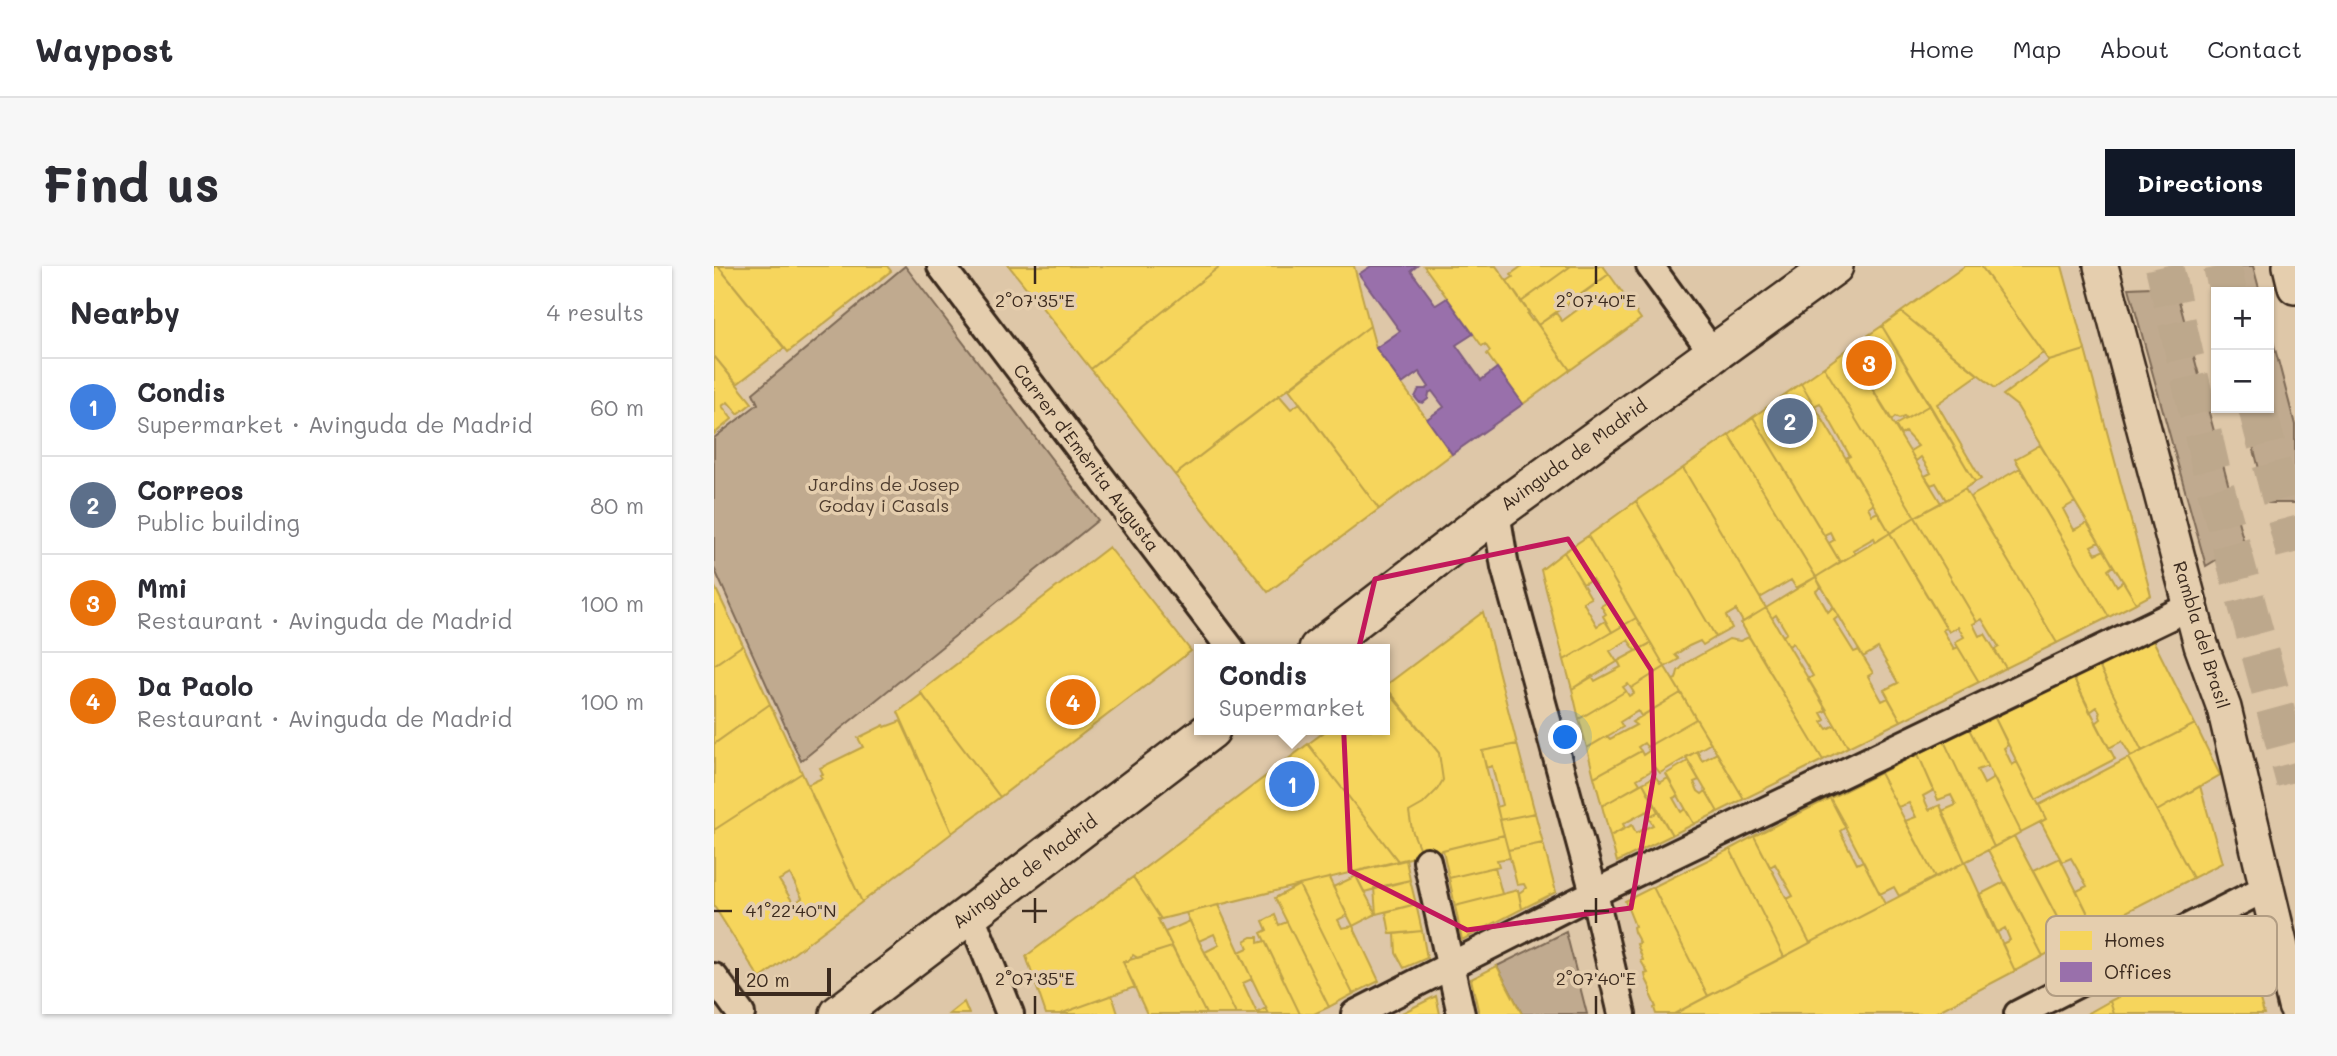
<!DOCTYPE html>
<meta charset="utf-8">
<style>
:root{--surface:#fff;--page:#f7f7f7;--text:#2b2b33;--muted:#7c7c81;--line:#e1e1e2;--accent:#111827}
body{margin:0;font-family:Mali,sans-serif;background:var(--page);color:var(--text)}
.controls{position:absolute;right:21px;top:21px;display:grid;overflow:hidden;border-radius:0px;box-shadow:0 2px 5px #0004}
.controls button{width:63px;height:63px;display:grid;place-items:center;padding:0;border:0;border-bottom:2px solid var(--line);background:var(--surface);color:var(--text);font:35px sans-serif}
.scale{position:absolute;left:21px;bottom:18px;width:96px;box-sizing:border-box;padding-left:7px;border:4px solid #3b2a1e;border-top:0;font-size:19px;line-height:24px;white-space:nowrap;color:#3b2a1e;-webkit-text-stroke:5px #e5ceae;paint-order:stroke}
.you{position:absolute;left:852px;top:472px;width:24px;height:24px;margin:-18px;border:5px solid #fff;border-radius:50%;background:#1a73e8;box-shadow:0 0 0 10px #1a73e833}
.badge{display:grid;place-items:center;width:46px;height:46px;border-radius:50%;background:var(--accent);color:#fff;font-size:23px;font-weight:700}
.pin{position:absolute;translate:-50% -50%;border:4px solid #fff;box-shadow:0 2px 7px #0006}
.popup{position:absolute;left:480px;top:378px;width:196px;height:91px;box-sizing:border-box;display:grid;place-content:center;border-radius:0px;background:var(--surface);filter:drop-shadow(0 2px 5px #0005);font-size:23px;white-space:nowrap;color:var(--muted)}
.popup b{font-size:26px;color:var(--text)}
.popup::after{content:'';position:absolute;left:50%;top:100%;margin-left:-14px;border:14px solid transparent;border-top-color:var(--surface)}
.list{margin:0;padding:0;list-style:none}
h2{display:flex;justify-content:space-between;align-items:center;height:91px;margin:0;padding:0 28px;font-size:30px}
h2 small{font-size:23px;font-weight:400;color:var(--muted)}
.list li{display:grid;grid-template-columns:46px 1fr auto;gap:21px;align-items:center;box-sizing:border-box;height:98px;padding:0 28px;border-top:2px solid var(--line)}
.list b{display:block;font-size:26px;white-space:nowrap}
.list p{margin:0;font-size:23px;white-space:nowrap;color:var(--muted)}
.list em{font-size:23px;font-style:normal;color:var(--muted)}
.map{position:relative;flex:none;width:1581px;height:748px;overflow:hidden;border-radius:0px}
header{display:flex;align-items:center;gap:42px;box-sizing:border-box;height:98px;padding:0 35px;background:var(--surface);border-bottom:2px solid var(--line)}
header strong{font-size:33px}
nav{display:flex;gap:38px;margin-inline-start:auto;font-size:24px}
.intro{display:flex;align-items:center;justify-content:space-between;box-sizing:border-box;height:168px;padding:0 42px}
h1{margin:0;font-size:49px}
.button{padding:18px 32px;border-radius:0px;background:var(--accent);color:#fff;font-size:24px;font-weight:700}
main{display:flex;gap:42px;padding:0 42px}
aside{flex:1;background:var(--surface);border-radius:0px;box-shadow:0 2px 5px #0004}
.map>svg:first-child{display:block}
.green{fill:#c0aa8f;stroke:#7e6a56;stroke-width:2}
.homes{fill:#f6d55c;stroke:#bea249;stroke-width:2;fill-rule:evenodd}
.offices{fill:#9970ab;stroke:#7d5b81;stroke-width:2}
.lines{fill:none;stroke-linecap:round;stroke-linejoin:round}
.primary-tunnel{stroke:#bda88c;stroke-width:38;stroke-dasharray:38 19;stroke-linecap:butt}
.minor-casing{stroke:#3b2a1e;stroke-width:32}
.tertiary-casing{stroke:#3b2a1e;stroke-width:38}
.secondary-casing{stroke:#3b2a1e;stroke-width:42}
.minor{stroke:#e5ceae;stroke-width:26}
.tertiary{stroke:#e5ceae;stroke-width:33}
.secondary{stroke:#e5ceae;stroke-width:37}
.marked{fill:none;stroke:#c2185b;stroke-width:5;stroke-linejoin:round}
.ticks{fill:none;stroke:#3b2a1e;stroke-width:2.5}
.labels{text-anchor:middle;stroke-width:7;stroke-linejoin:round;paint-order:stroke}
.street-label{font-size:18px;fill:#3b2a1e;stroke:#e5ceae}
.park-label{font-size:18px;fill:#4f3d2f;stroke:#e5ceae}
.key{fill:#e5ceae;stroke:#b29d83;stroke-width:2}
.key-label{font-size:19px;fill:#3b2a1e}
.ticks-label{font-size:18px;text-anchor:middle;fill:#3b2a1e;stroke:#e5ceae;stroke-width:7;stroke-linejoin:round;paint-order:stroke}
</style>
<header>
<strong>Waypost</strong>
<nav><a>Home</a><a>Map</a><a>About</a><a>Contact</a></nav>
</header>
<div class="intro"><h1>Find us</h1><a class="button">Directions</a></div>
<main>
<aside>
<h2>Nearby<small>4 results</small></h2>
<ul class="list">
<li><span class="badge" style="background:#3f7fe0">1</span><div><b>Condis</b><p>Supermarket · Avinguda de Madrid</p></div><em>60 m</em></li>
<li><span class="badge" style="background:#5c6f8a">2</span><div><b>Correos</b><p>Public building</p></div><em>80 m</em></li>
<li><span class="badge" style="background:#e8710a">3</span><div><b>Mmi</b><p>Restaurant · Avinguda de Madrid</p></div><em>100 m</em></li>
<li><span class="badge" style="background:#e8710a">4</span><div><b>Da Paolo</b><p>Restaurant · Avinguda de Madrid</p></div><em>100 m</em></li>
</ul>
</aside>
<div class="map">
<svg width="1581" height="748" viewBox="0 0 1581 748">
<rect width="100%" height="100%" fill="#dec7a8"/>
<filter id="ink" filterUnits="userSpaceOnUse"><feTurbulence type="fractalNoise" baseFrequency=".0143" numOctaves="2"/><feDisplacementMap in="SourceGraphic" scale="14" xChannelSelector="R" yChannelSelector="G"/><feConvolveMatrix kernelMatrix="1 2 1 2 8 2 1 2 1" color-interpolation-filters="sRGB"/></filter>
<g filter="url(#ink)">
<path class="green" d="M191 0 384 254 87 495 0 302V172L44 138 39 127Z
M1518 0H1539L1546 26H1518Z
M1461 20 1530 277 1492 300 1415 22Z
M1555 60 1581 159V237H1554L1529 142H1555Z
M852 666 873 748H808L783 700Z"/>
<path class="homes" d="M0 0H4L70 82 23 118 0 90Z
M4 0H173L177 5 74 86Z
M295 0H506L377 103Z
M506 0H640L656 60 461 209 377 103Z
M710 0H782L815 46 813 48 818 55 820 53 856 104 809 138 773 88 776 85 771 78 768 80Z
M857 0H889L895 8 824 59 807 36Z
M857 0 807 36 793 15 799 11 797 8 808 0Z
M1251 0H1267L1329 87 1281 122 1187 46Z
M1267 0H1348L1371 84 1335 95Z
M895 8 927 53 856 104 824 59 842 47 848 55 863 44 858 36Z
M1187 46 1264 109 1223 138 1267 213 1261 216 1168 60Z
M656 60 662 82 738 188 665 243 575 123Z
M1168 60 1216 139 1192 153 1190 151 1185 153 1181 151 1178 154 1134 83Z
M1134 83 1227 237 1201 251 1110 101Z
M1371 84 1437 329 1422 337 1303 140 1289 129 1335 95Z
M0 90 38 137 24 148 14 136 8 140 18 153 0 168Z
M1110 101 1201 251 1176 267 1132 192 1136 190 1106 137 1100 140 1087 117Z
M1087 117 1159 238 1154 241 1158 249 1164 246 1176 267 1162 276 1160 272 1139 284 1141 288 1126 296 1115 277 1120 274 1116 266 1110 269 1039 151Z
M565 129 577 143 586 137 665 243 554 326 461 209Z
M1216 139 1261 216 1232 234 1222 217 1217 219 1211 210 1217 207 1207 191 1202 195 1196 185 1204 180 1191 166 1187 169 1181 159Z
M1039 151 1126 296 1102 311 1015 169Z
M1015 169 1102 311 1082 322 1077 314 1046 332 969 202Z
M1326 179 1361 236 1349 243 1360 264 1373 257 1385 276 1377 280 1382 288 1390 284 1399 300 1394 304 1403 320 1409 315 1422 337 1395 351 1301 193Z
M969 202 1052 342 1029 356 1022 344 1012 350 1018 362 1002 371 922 235Z
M1306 202 1395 351 1343 377 1256 231Z
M1251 223 1343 377 1292 402 1280 384 1285 381 1268 353 1263 356 1201 251Z
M922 235 1002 371 989 379 986 375 975 380 961 389 965 393 951 401 874 270Z
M1201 251 1263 356 1259 358 1265 370 1271 368 1292 402 1265 416 1241 376 1250 371 1244 361 1235 366 1176 267Z
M1176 267 1232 362 1229 364 1240 383 1244 381 1265 416 1187 455 1170 424 1184 417 1164 382 1149 391 1102 311Z
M874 270 922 352 898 366 889 350 892 348 887 340 892 337 878 313 869 318 850 286Z
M395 281 477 385 286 531 206 426Z
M850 286 877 332 869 336 883 360 891 355 898 366 850 394 827 304Z
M1102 311 1107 321 1102 325 1114 346 1119 341 1125 350 1120 354 1140 386 1145 384 1159 407 1154 410 1168 435 1174 432 1187 455 1134 481 1094 413 1099 410 1079 377 1075 380 1069 370 1073 367 1062 349 1058 352 1052 342Z
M0 319 29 379 0 399Z
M1052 342 1113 444 1107 447 1111 454 1108 456 1113 463 1121 459 1134 481 1109 494 1027 357Z
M769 346 803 478 768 485 790 569 708 589 698 564 695 546 709 538 723 524 729 514 725 487 671 420Z
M922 352 937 377 922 385 914 374 896 385 903 396 858 423 850 394Z
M1035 371 1109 494 1030 533 959 414 962 413 964 405 972 397 1015 373 1026 375Z
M1438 372 1481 458 1428 485 1384 398Z
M937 377 951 401 917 422 914 418 909 421 912 425 865 453 858 423 878 410 881 415 907 401 904 395Z
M29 379 56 438 0 478V399Z
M1384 398 1428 485 1417 490 1408 475 1395 482 1382 457 1387 453 1385 448 1386 446 1383 441 1376 446 1359 411Z
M951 401 967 427 927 450 924 445 906 456 909 461 873 482 865 453 912 425 915 430 920 427 917 422Z
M1359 411 1401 493 1322 534 1280 450Z
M671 422 725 487 729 514 723 524 709 538 695 546 698 564 708 589 684 595 594 478 613 464H671Z
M967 427 982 453 933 481 930 477 924 481 927 485 880 511 873 482 893 470 896 473 922 459 918 456Z
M208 428 286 531 238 567 184 446Z
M56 438 88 507 0 564V478Z
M1280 450 1294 479 1290 482 1298 499 1303 496 1332 553 1307 566 1255 463Z
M982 453 997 477 946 507 942 502 923 513 926 518 888 540 880 511 927 485 929 489 935 485 933 481Z
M187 455 238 567 148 636 93 519 108 512 106 509 109 508 106 502 149 481 144 472 170 459 171 461Z
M1481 458 1506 509 1443 545 1414 492Z
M1255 463 1274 500 1263 504 1270 518 1280 512 1307 566 1280 581 1230 475Z
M1230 475 1280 581 1251 596 1228 545 1242 539 1237 529 1224 534 1204 488Z
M594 478 684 595 447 653 419 611Z
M803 478 821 547 786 554 783 541 788 539 778 500 772 502 768 485Z
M983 485 988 495 1003 487 1030 533 1004 546 972 491Z
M1204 488 1220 524 1209 530 1215 544 1226 539 1251 596 1221 611 1191 555 1202 551 1195 537 1184 541 1166 507Z
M1414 492 1479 612 1381 662 1363 625 1373 620 1357 592 1348 596 1327 556 1332 553 1325 539Z
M974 495 985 514 980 516 984 525 988 528 992 525 1004 546 980 558 952 508Z
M88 507 148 636 46 713 0 640V564ZM76 608 88 632 80 638 65 614Z
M1166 507 1221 611 1185 630 1180 621 1166 628 1116 532Z
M941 510 946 517 954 512 964 530 959 532 967 546 971 543 980 558 958 569 929 517Z
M929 517 944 546 934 551 933 545 909 558 911 562 896 570 888 540Z
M1486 520 1508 597 1479 612 1443 545Z
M1116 532 1132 561 1126 565 1143 598 1149 595 1171 638 1096 677 1073 633 1079 630 1061 598 1056 601 1040 570Z
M944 546 958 569 903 596 896 570 918 559 922 567 939 559 934 551Z
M821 547 829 577 794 584 786 554Z
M790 569 796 592 783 594 785 600 735 612 729 584Z
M1040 570 1096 677 1070 691 1016 583Z
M1300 570 1356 676 1329 690 1274 584Z
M829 577 842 626 808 643 805 627 812 622 810 618 803 619 794 584Z
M1016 583 1070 691 994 730 939 621Z
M1346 592 1381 662 1356 676 1319 605Z
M692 594 696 614 650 626 640 606Z
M1251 596 1301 705 1219 748H960Z
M781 601 788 628 741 640 735 612Z
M642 610 662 648 639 660 619 621Z
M419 611 447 653H444L458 681 424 692 419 689 414 696H409L421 721 346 748H332L312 690Z
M615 612 633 649 624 654 628 662 639 660 665 715 639 728 585 619Z
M696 614 702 638 662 648 660 622Z
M1290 616 1329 690 1301 705 1288 678 1296 674 1291 662 1282 667 1265 629Z
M585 619 639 728 615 741 561 632Z
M939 621 994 730 960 748H942L940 742 942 741 937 730V723L932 713 931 708 934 707 927 695 929 694 923 678 926 677 920 666 919 661 921 660 911 635Z
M804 624 808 643 748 674 741 640Z
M702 638 708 665 676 668 672 646Z
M504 639 538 713 529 717 543 747 552 742 555 748H522L491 686 505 679 500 668 485 675 472 647Z
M561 649 565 659 573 656 615 741 600 748H586L547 667 553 664 549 655Z
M476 655 485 675 522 748H492L451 666Z
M708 665 713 692 690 702 682 687 681 668Z
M1528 668 1550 748H1400L1396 735Z
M538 671H544V677L551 675 586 748H555L525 686 534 682 531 675Z
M458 681 492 748H433L409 696Z
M783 700 808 748H765L757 713Z
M398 729 404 748H346Z
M722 730 726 748H686Z
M1396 735 1400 748H1373Z
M250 736 255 748H235Z"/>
<path class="offices" d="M657 0H703L697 5 722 39 733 32 759 68 742 79 767 114 783 102 809 138 738 188 713 153 730 141 718 125 715 127 714 133 709 137 705 136 701 131 705 123H712L715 121 705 106 688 118 662 82 686 65 645 8Z"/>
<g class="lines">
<path class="primary-tunnel" d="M1450 0 1501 220 1581 516
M1508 0 1514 26
M1543 142 1581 287"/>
<g class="minor-casing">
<path id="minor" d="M227 0 517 383
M936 0 999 87
M782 246 791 301 880 627 908 748
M713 595 747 748
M256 647 296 748
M0 711 27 748
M641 748 880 627 1477 340
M1304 748 1552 622"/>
</g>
<g class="tertiary-casing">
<path id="tertiary" d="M1387 0 1487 379 1510 442 1581 740
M1576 0 1581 21"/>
</g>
<g class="secondary-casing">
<path id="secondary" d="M604 383 782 246 1120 0
M125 748 497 464"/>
</g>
<use href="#minor" class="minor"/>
<use href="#tertiary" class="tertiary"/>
<use href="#secondary" class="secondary"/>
</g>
</g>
<path class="marked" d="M854 273 937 404 940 508 917 642 753 664 636 605 629 449 661 313Z"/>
<path class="ticks" d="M321 0V18M882 0V18M321 632V657M882 632V657M0 645H18M308 645H333M870 645H895M321 730V748M882 730V748"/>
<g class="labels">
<g class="street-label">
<text transform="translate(860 189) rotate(-36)" y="6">Avinguda de Madrid</text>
<text transform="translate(372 192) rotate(53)" y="6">Carrer d'Emèrita Augusta</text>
<text transform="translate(1487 369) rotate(73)" y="6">Rambla del Brasil</text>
<text transform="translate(311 606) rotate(-37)" y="6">Avinguda de Madrid</text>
</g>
<g class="park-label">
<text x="170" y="225">Jardins de Josep<tspan x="170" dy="21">Goday i Casals</tspan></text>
</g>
</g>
<rect x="1332" y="650" width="231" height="80" rx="10" class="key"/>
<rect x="1346" y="665" width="32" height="19" fill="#f6d55c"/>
<rect x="1346" y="696" width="32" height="20" fill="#9970ab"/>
<g class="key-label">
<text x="1390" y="681">Homes</text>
<text x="1390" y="713">Offices</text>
</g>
<g class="ticks-label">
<text x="321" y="41">2°07'35"E</text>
<text x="882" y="41">2°07'40"E</text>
<text x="77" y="651">41°22'40"N</text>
<text x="321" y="719">2°07'35"E</text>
<text x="882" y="719">2°07'40"E</text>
</g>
</svg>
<div class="controls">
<button>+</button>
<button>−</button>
</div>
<div class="scale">20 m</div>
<div class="you"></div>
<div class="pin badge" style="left:578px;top:518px;background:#3f7fe0">1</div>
<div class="popup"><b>Condis</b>Supermarket</div>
<div class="pin badge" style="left:1076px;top:155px;background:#5c6f8a">2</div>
<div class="pin badge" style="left:1155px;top:97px;background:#e8710a">3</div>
<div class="pin badge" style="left:359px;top:436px;background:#e8710a">4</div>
</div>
</main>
